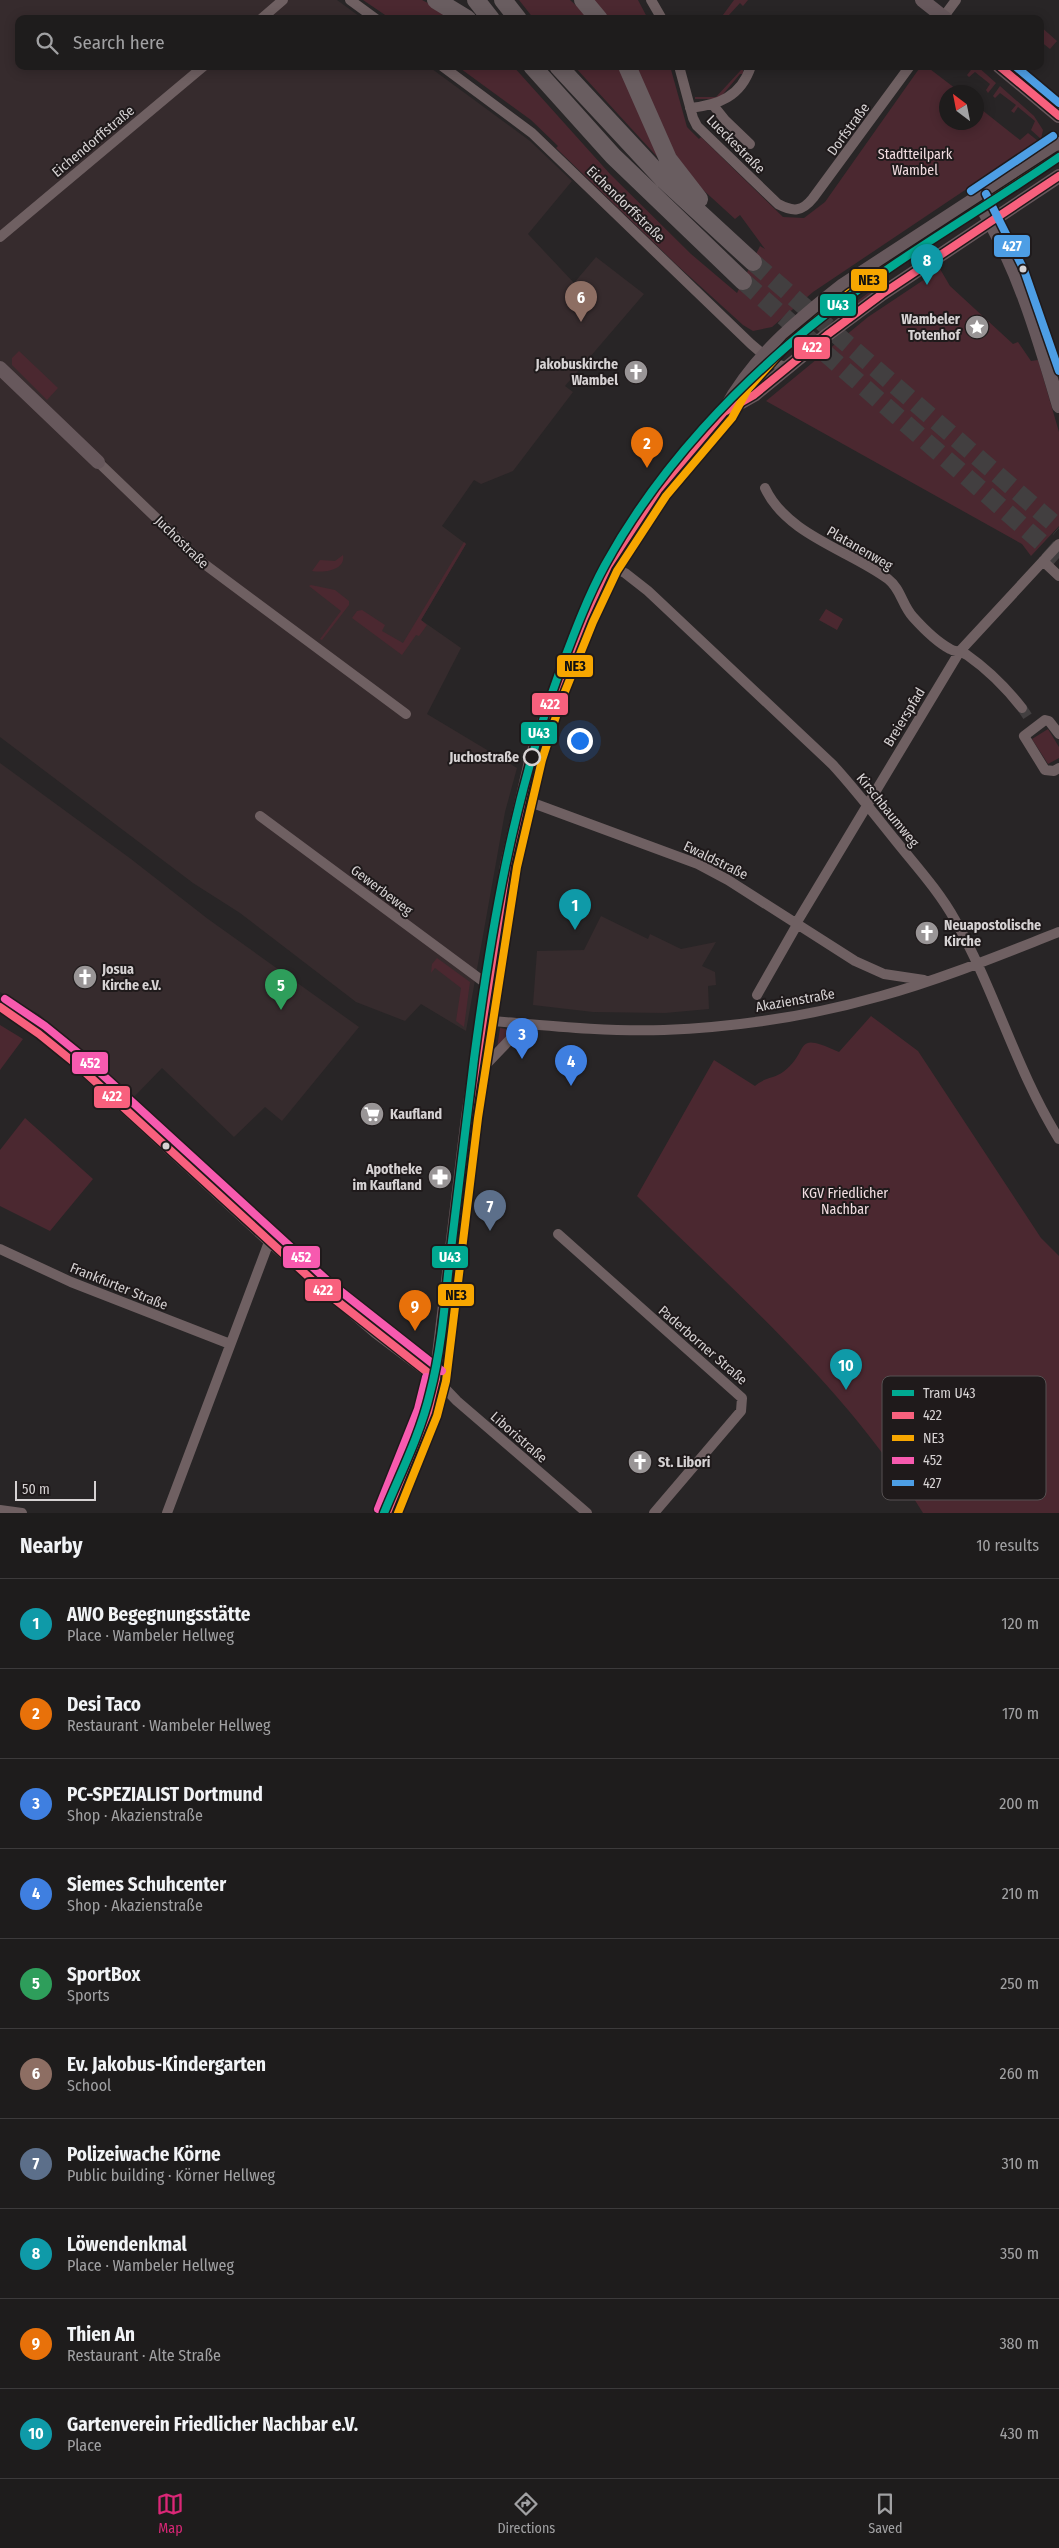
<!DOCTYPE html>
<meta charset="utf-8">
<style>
:root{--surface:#1e1c1c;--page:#2b2929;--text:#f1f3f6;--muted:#a1a1a3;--line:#3c3a3b;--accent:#db2777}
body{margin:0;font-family:"Fira Sans Condensed",sans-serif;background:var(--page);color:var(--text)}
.compass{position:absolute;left:939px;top:85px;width:45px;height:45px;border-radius:50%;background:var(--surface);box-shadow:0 2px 12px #0003;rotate:328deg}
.scale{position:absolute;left:15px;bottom:12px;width:81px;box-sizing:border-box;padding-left:5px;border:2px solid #d6d2d3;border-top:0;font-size:14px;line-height:18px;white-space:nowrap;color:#d6d2d3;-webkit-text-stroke:4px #1f1a1b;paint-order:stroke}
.you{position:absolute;left:579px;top:740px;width:18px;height:18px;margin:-12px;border:4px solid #fff;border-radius:50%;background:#1a73e8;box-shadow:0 0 0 8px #1a73e833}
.badge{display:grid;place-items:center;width:32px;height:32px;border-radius:50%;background:var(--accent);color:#fff;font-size:16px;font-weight:700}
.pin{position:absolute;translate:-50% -41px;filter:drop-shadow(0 1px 2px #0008)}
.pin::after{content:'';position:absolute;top:26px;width:18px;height:15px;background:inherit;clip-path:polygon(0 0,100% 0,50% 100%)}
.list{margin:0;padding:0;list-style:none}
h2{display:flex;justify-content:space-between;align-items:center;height:65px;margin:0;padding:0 20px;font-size:21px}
h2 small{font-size:16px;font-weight:400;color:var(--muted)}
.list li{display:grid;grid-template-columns:32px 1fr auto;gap:15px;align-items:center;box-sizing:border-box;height:90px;padding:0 20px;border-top:1px solid var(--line)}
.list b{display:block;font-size:19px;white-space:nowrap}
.list p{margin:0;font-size:16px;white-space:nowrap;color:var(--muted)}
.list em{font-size:16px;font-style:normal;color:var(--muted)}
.icon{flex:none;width:28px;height:28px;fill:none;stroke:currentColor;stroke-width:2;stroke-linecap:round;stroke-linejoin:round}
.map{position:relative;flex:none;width:1059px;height:1513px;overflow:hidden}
.search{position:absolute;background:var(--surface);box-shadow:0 2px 12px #0003;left:15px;right:15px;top:15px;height:55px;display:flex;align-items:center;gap:12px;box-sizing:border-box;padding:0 18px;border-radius:10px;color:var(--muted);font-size:19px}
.sheet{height:965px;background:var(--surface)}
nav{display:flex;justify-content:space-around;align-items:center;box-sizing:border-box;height:70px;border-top:1px solid var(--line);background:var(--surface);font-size:14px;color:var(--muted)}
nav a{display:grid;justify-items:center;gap:2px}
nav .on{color:var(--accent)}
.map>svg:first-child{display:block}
.built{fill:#362b2d}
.green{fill:#4b2830}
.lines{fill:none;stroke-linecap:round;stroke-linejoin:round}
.street-tunnel{stroke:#423f40;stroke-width:10;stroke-dasharray:10 5;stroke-linecap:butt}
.highway-tunnel{stroke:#423f40;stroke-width:18;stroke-dasharray:18 9;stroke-linecap:butt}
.street{stroke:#6f6062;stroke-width:10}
.secondary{stroke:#67585c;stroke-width:14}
.highway{stroke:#695d60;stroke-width:18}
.bus-1-casing{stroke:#1f1a1b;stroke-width:11}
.bus-2-casing{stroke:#1f1a1b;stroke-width:11}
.bus-3-casing{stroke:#1f1a1b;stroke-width:11}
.bus-4-casing{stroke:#1f1a1b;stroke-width:11}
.bus-1{stroke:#f8607d;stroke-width:8}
.bus-2{stroke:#f7a600;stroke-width:8}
.bus-3{stroke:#f75aaf;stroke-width:8}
.bus-4{stroke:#4d9ee5;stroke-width:8}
.tram-1-casing{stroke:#1f1a1b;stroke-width:11}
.tram-1{stroke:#00a991;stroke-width:8}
.bus-dot{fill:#d6d2d3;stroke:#1f1a1b;stroke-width:2}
.stop-dot{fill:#1f1a1b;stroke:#d6d2d3;stroke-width:2.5}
.labels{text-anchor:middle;stroke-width:4;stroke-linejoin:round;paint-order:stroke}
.street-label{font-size:14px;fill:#d6d2d3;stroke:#1f1a1b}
.park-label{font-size:14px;fill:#f2dde1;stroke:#1f1a1b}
.poi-label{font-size:14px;font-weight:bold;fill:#d6d2d3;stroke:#1f1a1b;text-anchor:start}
.stop-label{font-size:14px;font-weight:bold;fill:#d6d2d3;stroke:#1f1a1b;text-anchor:end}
.key{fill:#1f1a1b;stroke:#565152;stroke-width:1}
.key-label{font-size:14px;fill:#d6d2d3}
.line-badge{stroke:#1f1a1b;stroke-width:2}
.badge-label{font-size:14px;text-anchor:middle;font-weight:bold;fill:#fff}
.pale-badge-label{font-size:14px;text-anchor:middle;font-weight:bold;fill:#111}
</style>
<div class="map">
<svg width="1059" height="1513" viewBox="0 0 1059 1513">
<rect width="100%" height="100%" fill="#282526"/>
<path class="built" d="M0 0H337L363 19H19V66H428L530 141 572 181 528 234 574 283 596 257 644 294 565 386 573 392 513 471 481 484 474 480 442 526 466 544 421 620 461 648 427 714 517 768 505 812 466 1031 421 1004 405 1021 356 1002 240 913 193 883 0 737Z
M0 763 131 859 208 919 359 1027 282 1121 265 1107 234 1137 162 1068 131 1100 40 1015 0 992Z
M601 916 648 939 650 934 681 949 716 942 702 966 715 972 716 985 708 986 709 1009 665 1013 593 1012 533 1005 537 951 584 950Z"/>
<path class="green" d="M363 0H422L459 19H391Z
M519 0H570L591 19H534Z
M593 0H638L648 19H609Z
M734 0H748L743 6 740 3 728 16 730 19H720Z
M1040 26 1057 41 1050 49 1040 41Z
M457 66H513L610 174 691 254 737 293 760 246 765 249 740 215 735 219 689 177 675 154 636 66H670L687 127 699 139 701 137 783 217 804 218 825 202 921 66H926L960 92H946V122H976L977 106 1020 140 1028 133 1038 141 813 292 772 327 753 331 743 325 678 266 556 148 558 146 531 120Z
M574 66H621L662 162Z
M738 66H743V74H740L719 99H695V97H716L741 70Z
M967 66H977L996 83 988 93 986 90 990 84 975 72 969 77 967 75 971 70Z
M1000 86 1034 116 1043 130 1041 139 1031 130 1035 121 1018 107 1014 113 1011 111 1016 105 1000 93 995 98 993 96Z
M940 269 950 286 1013 344 1018 342 1031 361 1038 360 1059 432V526L1031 556 1022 544 766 401 868 317Z
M870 275 871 277 830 307 827 304Z
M878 286 879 289 841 317 839 314Z
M19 351 58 388 47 400 12 365V358Z
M464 542 466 544 421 620 427 625 419 636 416 635 402 655 352 618 357 611 362 610 385 625 382 631 403 643Z
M343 555C346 570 324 573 312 571L320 560 335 561Z
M311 585 335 590 349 601V605L322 640 320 639 341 611 309 586Z
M826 609 843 619 837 630 819 620Z
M1048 729 1059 747V758L1048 764 1032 739Z
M437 958 470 982 464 1027 456 1021 461 988 435 968 431 973 432 964Z
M871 1016 918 1051 1041 1238 1059 1256V1513H923C849 1391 738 1295 637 1196L714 1060 755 1086C763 1078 775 1078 783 1072 812 1050 791 1030 839 1052Z
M0 1025 23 1039 0 1070Z
M500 1028 506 1029C512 1037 503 1042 497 1048Z
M25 1118 93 1179 50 1231 0 1206V1150Z"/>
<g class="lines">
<path class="street-tunnel" d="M1022 708 1030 720"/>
<path class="highway-tunnel" d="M753 262 1059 528
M743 281 1059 558"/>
<path class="street" d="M350 0 376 19
M651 0 662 19
M261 19 283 0
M942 19 956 0
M442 66 532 133 751 344 773 363 786 367
M679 66 693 118 697 126 778 204C793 212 802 212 813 198L910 66
M713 105 725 120 750 144
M690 108C718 105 741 97 751 66
M0 237 204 66
M98 462 203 563 406 714
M765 488C787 535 849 550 888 579 901 589 902 605 913 617 922 627 937 642 950 649 955 652 961 651 967 655 987 669 1007 689 1022 708
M1043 561 1059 576
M608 566 625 573 648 591 833 765C855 789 875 815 896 841 916 866 939 891 955 920 995 990 1016 1070 1059 1139
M1059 734 1049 721 1045 720 1024 736 1045 770 1054 771 1059 768
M522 799 698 864 728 880 855 961 884 974 924 980
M260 816 488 985
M797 922 960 651 1059 544
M757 995 798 923
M0 1007 47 1039 77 1065 269 1242 375 1333 436 1379 457 1401 587 1513
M482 1020C543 1025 603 1032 664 1030 737 1027 811 1016 881 996 942 979 1000 955 1059 932
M474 1077 524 1025
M558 1234 742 1398 741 1411 654 1513
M0 1249 71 1282 230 1344
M0 1510 22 1513
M167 1513 269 1242"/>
<path class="secondary" d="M922 0 946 19
M999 66 1059 116
M977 199C1017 263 1038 334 1059 406
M0 368 98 462
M725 410C753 358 797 321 843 285L1059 144
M387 1513 428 1412 436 1379 468 1117 507 865 532 757 551 701 584 618 608 566 658 490 724 412 754 395 827 335 882 294 1059 176"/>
<path class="highway" d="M436 0 467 19
M476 0 491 19
M503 0 518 19
M583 0 599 19
M532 66 613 156 743 281
M558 66 664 180 753 262
M627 66 668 159 699 199"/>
<g class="bus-1-casing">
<path id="bus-1" d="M999 66 1059 116
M0 1007 39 1034 76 1064 323 1290 436 1379
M387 1513 428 1412 436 1379 468 1117 507 865 532 757 551 701 584 618 608 566 658 490 724 412 754 395 827 335 882 294 1059 176"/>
</g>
<g class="bus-2-casing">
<path id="bus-2" d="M398 1513 437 1416 446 1381 478 1118 517 867 542 760 560 704 593 622 617 571 666 496 732 418 748 389 790 342 849 293 1059 156"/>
</g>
<g class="bus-3-casing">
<path id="bus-3" d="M5 999 45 1026 82 1056 329 1282 442 1371
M378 1509 418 1409 426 1377"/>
</g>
<g class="bus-4-casing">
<path id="bus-4" d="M1015 66 1059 103
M971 191 1053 136
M986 194 1024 270 1059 371"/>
</g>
<use href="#bus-1" class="bus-1"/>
<use href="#bus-2" class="bus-2"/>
<use href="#bus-3" class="bus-3"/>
<use href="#bus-4" class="bus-4"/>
<g class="tram-1-casing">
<path id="tram-1" d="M384 1513C400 1474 420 1435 430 1393 440 1355 444 1314 448 1274 457 1203 465 1131 474 1059 491 929 513 800 558 676 572 639 586 600 605 565 658 468 739 382 826 314 900 256 982 210 1059 157"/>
</g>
<use href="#tram-1" class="tram-1"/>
</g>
<defs>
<g id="sight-disc" transform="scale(1.25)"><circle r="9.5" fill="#999596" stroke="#1f1a1b"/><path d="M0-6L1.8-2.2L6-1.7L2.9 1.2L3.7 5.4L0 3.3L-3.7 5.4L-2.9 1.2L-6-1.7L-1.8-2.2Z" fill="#fff"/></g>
<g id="church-disc" transform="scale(1.25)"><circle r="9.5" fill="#999596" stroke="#1f1a1b"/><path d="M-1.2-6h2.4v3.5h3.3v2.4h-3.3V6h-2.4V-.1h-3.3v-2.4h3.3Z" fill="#fff"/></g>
<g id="supermarket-disc" transform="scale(1.25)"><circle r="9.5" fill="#999596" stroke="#1f1a1b"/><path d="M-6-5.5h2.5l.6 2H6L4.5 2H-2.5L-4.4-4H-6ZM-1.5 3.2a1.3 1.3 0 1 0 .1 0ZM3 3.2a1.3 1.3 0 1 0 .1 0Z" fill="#fff"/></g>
<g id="pharmacy-disc" transform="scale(1.25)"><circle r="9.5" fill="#999596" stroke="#1f1a1b"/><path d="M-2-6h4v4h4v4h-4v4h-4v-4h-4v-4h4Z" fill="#fff"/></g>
</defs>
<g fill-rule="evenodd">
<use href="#sight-disc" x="977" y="327"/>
<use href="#church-disc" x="636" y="372"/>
<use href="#church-disc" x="927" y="933"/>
<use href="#church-disc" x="85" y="977"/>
<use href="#supermarket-disc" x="372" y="1114"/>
<use href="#pharmacy-disc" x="440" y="1177"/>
<use href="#church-disc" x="640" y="1462"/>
</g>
<g class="bus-dot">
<circle cx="1023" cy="269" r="4.5"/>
<circle cx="166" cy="1146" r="4.5"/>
</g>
<circle class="stop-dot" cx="532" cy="757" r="8"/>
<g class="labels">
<g class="street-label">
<text transform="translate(848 129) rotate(-54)" y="5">Dorfstraße</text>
<text transform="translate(93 141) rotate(-40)" y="5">Eichendorffstraße</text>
<text transform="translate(736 144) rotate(45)" y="5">Lueckestraße</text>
<text transform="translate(626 204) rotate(44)" y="5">Eichendorffstraße</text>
<text transform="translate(182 542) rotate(44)" y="5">Juchostraße</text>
<text transform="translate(860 548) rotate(30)" y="5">Platanenweg</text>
<text transform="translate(904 717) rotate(-59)" y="5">Breierspfad</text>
<text transform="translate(888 810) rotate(51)" y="5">Kirschbaumweg</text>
<text transform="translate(716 860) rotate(26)" y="5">Ewaldstraße</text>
<text transform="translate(382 890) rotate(37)" y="5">Gewerbeweg</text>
<text transform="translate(795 1000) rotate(-10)" y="5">Akazienstraße</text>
<text transform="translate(119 1286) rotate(22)" y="5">Frankfurter Straße</text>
<text transform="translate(703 1345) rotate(41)" y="5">Paderborner Straße</text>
<text transform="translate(519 1437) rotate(41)" y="5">Liboristraße</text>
</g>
<g class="park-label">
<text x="915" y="159">Stadtteilpark<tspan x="915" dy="16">Wambel</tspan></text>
<text x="845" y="1198">KGV Friedlicher<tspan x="845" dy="16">Nachbar</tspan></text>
</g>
<g class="poi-label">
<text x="960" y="324" text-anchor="end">Wambeler<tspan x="960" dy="16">Totenhof</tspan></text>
<text x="618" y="369" text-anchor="end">Jakobuskirche<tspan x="618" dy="16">Wambel</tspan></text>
<text x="944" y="930">Neuapostolische<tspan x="944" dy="16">Kirche</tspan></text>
<text x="102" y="974">Josua<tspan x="102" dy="16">Kirche e.V.</tspan></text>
<text x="390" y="1119">Kaufland</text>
<text x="422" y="1174" text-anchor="end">Apotheke<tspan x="422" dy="16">im Kaufland</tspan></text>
<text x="658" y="1467">St. Libori</text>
</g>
<g class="stop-label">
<text x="519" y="762">Juchostraße</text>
</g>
</g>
<rect x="882" y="1376" width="164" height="124" rx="8" class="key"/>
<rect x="892" y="1390" width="22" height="6" fill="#00a991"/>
<rect x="892" y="1412" width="22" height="7" fill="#f8607d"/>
<rect x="892" y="1435" width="22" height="6" fill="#f7a600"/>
<rect x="892" y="1457" width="22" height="7" fill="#f75aaf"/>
<rect x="892" y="1480" width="22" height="6" fill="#4d9ee5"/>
<g class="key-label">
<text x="923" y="1398">Tram U43</text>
<text x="923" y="1420">422</text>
<text x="923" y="1443">NE3</text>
<text x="923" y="1465">452</text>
<text x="923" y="1488">427</text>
</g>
<g class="line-badge">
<rect x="993" y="234" width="38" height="24" rx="5" fill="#4d9ee5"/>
<rect x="850" y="268" width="38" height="24" rx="5" fill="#f7a600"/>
<rect x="819" y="293" width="38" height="24" rx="5" fill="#00a991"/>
<rect x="793" y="336" width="38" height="24" rx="5" fill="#f8607d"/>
<rect x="556" y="654" width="38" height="24" rx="5" fill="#f7a600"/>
<rect x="531" y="692" width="38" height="24" rx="5" fill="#f8607d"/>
<rect x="520" y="721" width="38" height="24" rx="5" fill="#00a991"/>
<rect x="71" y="1051" width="38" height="24" rx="5" fill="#f75aaf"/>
<rect x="93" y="1085" width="38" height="24" rx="5" fill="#f8607d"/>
<rect x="282" y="1245" width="39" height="24" rx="5" fill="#f75aaf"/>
<rect x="431" y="1245" width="38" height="24" rx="5" fill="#00a991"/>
<rect x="304" y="1278" width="38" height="24" rx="5" fill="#f8607d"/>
<rect x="437" y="1283" width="38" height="24" rx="5" fill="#f7a600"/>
</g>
<g class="badge-label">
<text x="1012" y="251">427</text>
<text x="838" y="310">U43</text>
<text x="812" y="352">422</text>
<text x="550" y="709">422</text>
<text x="539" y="738">U43</text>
<text x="90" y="1068">452</text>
<text x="112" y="1101">422</text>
<text x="301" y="1262">452</text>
<text x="450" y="1262">U43</text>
<text x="323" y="1295">422</text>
</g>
<g class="pale-badge-label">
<text x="869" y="285">NE3</text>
<text x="575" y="671">NE3</text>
<text x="456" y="1300">NE3</text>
</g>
</svg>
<svg class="compass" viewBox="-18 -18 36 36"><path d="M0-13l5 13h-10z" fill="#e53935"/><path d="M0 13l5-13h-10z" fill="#a1a1a3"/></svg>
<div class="scale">50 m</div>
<div class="you"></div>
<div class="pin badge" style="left:575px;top:930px;background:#0f9aa8">1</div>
<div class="pin badge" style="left:647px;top:468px;background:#e8710a">2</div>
<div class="pin badge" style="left:522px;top:1059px;background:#3f7fe0">3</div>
<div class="pin badge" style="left:571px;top:1086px;background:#3f7fe0">4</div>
<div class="pin badge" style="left:281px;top:1010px;background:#2e9e5b">5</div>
<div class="pin badge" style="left:581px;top:322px;background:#8d6e63">6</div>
<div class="pin badge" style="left:490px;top:1231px;background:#5c6f8a">7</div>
<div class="pin badge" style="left:927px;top:285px;background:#0f9aa8">8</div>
<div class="pin badge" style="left:415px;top:1331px;background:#e8710a">9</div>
<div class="pin badge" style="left:846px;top:1390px;background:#0f9aa8">10</div>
<div class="search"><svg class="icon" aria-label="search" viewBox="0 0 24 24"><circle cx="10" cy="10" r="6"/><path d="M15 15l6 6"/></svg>Search here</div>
</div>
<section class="sheet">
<h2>Nearby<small>10 results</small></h2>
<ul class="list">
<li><span class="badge" style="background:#0f9aa8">1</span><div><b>AWO Begegnungsstätte</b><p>Place · Wambeler Hellweg</p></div><em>120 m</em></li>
<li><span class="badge" style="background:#e8710a">2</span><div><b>Desi Taco</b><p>Restaurant · Wambeler Hellweg</p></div><em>170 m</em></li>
<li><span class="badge" style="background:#3f7fe0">3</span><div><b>PC-SPEZIALIST Dortmund</b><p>Shop · Akazienstraße</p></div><em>200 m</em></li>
<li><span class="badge" style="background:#3f7fe0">4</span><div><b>Siemes Schuhcenter</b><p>Shop · Akazienstraße</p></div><em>210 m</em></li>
<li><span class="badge" style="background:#2e9e5b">5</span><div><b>SportBox</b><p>Sports</p></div><em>250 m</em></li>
<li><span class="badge" style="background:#8d6e63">6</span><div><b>Ev. Jakobus-Kindergarten</b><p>School</p></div><em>260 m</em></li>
<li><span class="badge" style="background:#5c6f8a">7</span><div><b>Polizeiwache Körne</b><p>Public building · Körner Hellweg</p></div><em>310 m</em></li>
<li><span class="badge" style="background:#0f9aa8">8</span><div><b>Löwendenkmal</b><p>Place · Wambeler Hellweg</p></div><em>350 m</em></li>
<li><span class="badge" style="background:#e8710a">9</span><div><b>Thien An</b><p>Restaurant · Alte Straße</p></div><em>380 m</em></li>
<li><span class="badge" style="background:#0f9aa8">10</span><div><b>Gartenverein Friedlicher Nachbar e.V.</b><p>Place</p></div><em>430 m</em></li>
</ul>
</section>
<nav>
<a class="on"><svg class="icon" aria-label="map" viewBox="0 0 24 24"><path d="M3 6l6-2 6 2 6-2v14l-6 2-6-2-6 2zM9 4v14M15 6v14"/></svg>Map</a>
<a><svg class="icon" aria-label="directions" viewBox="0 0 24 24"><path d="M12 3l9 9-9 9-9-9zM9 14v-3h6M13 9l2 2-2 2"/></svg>Directions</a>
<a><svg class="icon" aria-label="saved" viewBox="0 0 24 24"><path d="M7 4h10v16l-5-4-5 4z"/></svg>Saved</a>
</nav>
